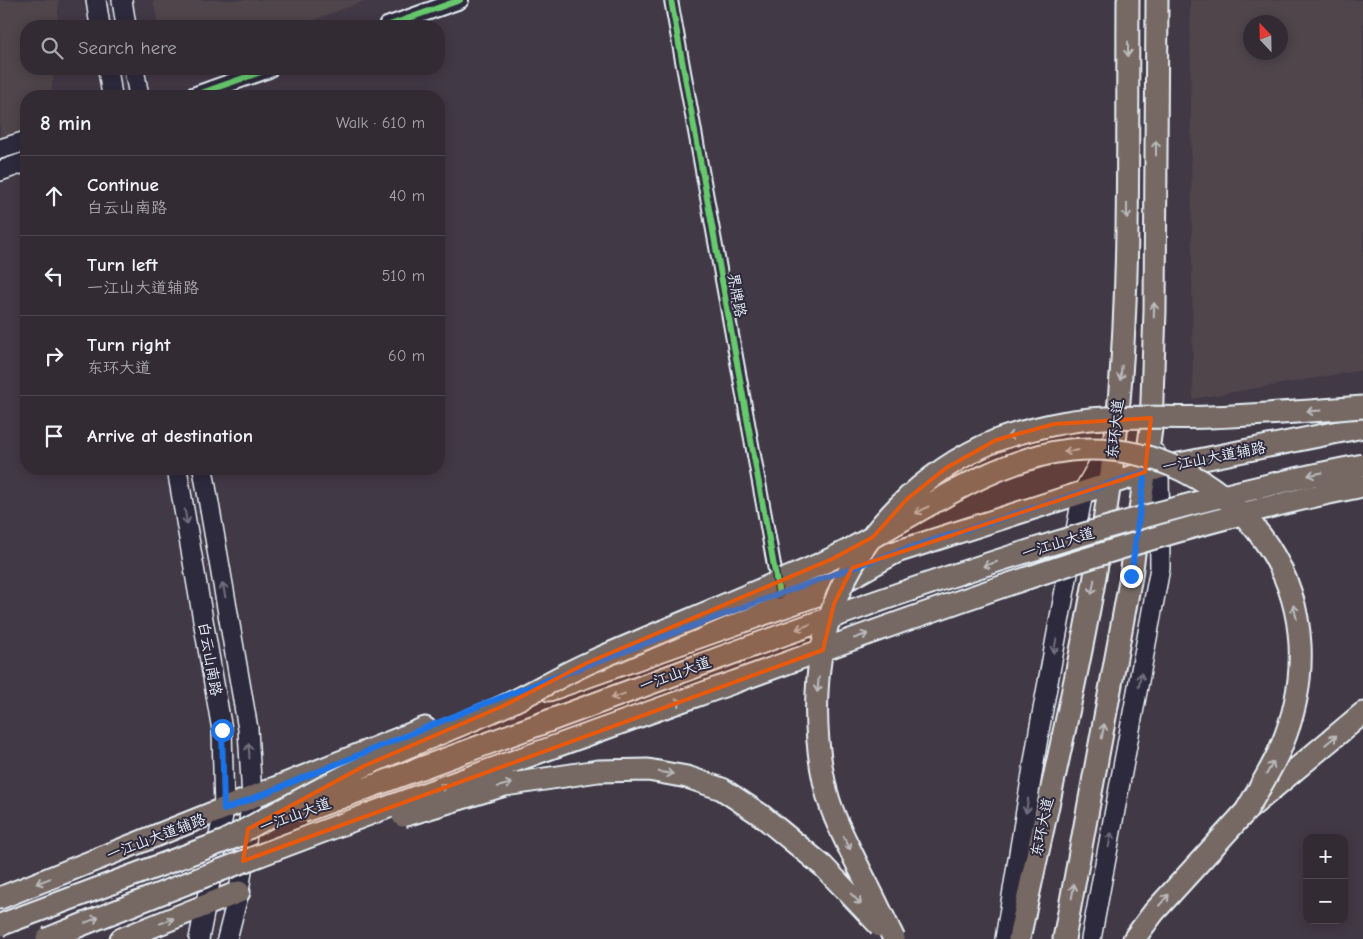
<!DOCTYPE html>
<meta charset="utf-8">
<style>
:root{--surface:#322b34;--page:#3d3740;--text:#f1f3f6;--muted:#a8a7ac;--line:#4d474f}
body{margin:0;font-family:"Comic Neue","LXGW WenKai TC",sans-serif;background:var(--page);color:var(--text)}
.controls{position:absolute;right:15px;bottom:15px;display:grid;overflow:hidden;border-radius:10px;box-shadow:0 2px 12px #0003}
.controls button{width:45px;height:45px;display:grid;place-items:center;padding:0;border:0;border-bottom:1px solid var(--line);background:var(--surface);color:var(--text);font:25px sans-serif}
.compass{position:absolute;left:1243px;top:15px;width:45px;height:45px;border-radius:50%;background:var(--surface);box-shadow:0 2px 12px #0003;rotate:338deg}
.stop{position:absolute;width:15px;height:15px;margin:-11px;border:4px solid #1a73e8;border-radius:50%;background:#fff}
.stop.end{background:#1a73e8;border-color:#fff;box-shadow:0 1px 5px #0008}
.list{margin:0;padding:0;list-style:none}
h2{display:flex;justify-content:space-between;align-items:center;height:65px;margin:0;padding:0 20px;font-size:21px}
h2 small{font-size:16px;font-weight:400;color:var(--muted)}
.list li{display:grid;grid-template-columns:32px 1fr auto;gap:15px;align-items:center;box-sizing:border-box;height:80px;padding:0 20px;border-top:1px solid var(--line)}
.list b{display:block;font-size:19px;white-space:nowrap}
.list p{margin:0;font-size:16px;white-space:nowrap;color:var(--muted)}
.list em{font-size:16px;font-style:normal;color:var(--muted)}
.icon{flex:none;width:28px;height:28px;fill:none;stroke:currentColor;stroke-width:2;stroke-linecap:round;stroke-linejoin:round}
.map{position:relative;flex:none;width:1363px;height:939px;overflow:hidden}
.search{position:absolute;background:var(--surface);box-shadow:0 2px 12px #0003;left:20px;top:20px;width:425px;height:55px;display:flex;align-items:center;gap:12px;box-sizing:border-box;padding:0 18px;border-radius:20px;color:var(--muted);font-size:19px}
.panel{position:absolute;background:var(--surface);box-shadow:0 2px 12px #0003;left:20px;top:90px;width:425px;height:385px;border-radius:20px}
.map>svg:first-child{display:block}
.built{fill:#4f444c;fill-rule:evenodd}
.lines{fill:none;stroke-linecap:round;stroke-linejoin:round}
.minor-casing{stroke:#e8f1f8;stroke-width:16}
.tertiary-casing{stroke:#e8f1f8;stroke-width:20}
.secondary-casing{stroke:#e8f1f8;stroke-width:22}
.primary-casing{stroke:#e8f1f8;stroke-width:25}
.trunk-casing{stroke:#e8f1f8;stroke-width:25}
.minor{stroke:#2f2a3d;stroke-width:12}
.tertiary{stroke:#2f2a3d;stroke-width:16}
.secondary{stroke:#2f2a3d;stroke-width:19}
.primary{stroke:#766964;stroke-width:21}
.trunk{stroke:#766964;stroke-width:21}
.trunk-bridge-casing{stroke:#e8f1f8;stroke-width:25;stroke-linecap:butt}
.trunk-bridge{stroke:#766964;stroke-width:21}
.cycleway-casing{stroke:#2f2a3d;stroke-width:9}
.cycleway{stroke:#67ca6e;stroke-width:6}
.oneway{stroke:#babbbd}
.oneway2{stroke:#70707e}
.route{stroke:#1a73e8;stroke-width:6}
.marked{fill:#e8590c;fill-opacity:0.2;stroke:#e8590c;stroke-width:4;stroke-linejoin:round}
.labels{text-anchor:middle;stroke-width:4;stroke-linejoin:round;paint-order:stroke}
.street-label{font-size:15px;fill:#e8f1f8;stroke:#2f2a3d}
</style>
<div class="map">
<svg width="1363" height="939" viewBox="0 0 1363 939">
<rect width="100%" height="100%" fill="#423946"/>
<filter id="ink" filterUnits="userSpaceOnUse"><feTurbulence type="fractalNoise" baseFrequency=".02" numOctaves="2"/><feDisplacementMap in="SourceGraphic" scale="10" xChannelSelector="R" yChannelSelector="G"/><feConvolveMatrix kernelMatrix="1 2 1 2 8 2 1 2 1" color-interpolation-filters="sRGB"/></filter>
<g filter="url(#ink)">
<path class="built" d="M0 0H59L57 26H26V69H54L51 96H26V129L0 139Z
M153 0H367L298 26H158Z
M1190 0H1363V370L1193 399ZM1280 22V52H1250V22Z"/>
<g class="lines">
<g class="minor-casing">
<path id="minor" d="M671 0 778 587"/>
</g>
<g class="tertiary-casing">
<path id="tertiary" d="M387 26 460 0
M193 96 269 69"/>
</g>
<g class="secondary-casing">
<path id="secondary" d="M96 0 100 26
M122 0 126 26
M108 69 112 96
M134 69 139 96
M0 149 26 141
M0 171 26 162
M177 469 222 730 224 810 199 939
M203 469 248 729 252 799 239 892 227 939
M1005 939 1039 731 1083 492 1113 439
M1091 939 1160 568 1159 468 1156 454"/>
</g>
<g class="primary-casing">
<path id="primary" d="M738 609 896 552 1159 468 1363 427
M0 898 425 728
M121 939 239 892
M1019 939C1054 772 1097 604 1116 433 1131 289 1127 145 1128 0
M1064 939 1131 576 1151 429 1155 310 1157 0"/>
</g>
<g class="trunk-casing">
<path id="trunk" d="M549 690 823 593 896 552
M1134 939 1154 912 1246 811 1363 713"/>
</g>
<use href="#minor" class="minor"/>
<use href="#tertiary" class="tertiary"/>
<use href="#secondary" class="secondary"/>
<use href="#primary" class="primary"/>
<use href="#trunk" class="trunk"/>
<g class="trunk-bridge-casing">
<path id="trunk-bridge" d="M302 812C432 764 562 716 692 668 911 587 1133 509 1363 465
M403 816 505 785 598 771 648 770 687 777 722 789 761 815 823 866 880 926
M228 839C273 815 317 790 362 767 408 745 456 728 502 707 533 693 562 674 593 661 648 637 704 614 760 590 784 579 809 570 833 558 906 523 988 459 1070 450 1149 442 1224 480 1268 546 1308 607 1309 681 1281 747 1272 769 1258 790 1246 811
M0 925 241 835
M47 939C272 847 500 766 729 684 936 609 1146 529 1363 486
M894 939C883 916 872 893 860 870 846 841 830 813 824 781 812 725 814 659 834 605 860 533 925 470 995 441 1012 434 1033 429 1051 425 1102 413 1157 419 1209 417 1260 415 1312 411 1363 407"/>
</g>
<use href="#trunk-bridge" class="trunk-bridge"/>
<g class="cycleway-casing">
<path id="cycleway" d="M671 0 779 594
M387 26 460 0
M193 96 269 69"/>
</g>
<use href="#cycleway" class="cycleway"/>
</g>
<defs><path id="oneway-shaft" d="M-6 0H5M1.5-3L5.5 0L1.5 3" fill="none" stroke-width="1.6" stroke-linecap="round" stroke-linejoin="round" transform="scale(1.25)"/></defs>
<g class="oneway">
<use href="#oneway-shaft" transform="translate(1128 49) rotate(90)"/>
<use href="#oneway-shaft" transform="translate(1156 148) rotate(-90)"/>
<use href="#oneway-shaft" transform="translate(1127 211) rotate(90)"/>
<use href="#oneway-shaft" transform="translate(1154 310) rotate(-89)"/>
<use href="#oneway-shaft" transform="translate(1121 373) rotate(95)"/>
<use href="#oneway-shaft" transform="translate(1314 411) rotate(177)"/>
<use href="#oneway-shaft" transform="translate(1014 435) rotate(164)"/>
<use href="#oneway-shaft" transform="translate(1071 451) rotate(174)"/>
<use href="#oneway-shaft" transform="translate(1315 474) rotate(168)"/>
<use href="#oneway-shaft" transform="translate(922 510) rotate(151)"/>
<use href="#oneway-shaft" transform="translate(990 564) rotate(162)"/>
<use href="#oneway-shaft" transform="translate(1093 587) rotate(100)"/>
<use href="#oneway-shaft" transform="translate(1295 612) rotate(-104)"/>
<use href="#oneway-shaft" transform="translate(803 627) rotate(160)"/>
<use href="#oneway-shaft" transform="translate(861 636) rotate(-19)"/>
<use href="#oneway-shaft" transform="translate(818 685) rotate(96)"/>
<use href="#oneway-shaft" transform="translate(618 696) rotate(160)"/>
<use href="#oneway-shaft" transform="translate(675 703) rotate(-20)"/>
<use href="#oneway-shaft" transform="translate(1103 731) rotate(-80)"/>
<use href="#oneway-shaft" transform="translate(1331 740) rotate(-40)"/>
<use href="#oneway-shaft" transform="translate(1270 768) rotate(-61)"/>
<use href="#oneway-shaft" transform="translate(666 773) rotate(10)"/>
<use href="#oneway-shaft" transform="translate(505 785) rotate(-13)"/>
<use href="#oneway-shaft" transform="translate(440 788) rotate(-20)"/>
<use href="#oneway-shaft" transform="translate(847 843) rotate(63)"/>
<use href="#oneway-shaft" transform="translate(43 881) rotate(159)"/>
<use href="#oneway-shaft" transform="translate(1073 891) rotate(-80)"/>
<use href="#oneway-shaft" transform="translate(856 899) rotate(46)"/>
<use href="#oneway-shaft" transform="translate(1164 900) rotate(-49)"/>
<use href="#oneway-shaft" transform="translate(92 920) rotate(-22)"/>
<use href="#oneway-shaft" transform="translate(167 921) rotate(-21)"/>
</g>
<g class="oneway2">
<use href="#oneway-shaft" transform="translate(186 517) rotate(80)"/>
<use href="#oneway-shaft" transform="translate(224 590) rotate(-100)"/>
<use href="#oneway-shaft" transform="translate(1055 646) rotate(101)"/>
<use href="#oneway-shaft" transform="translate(1140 680) rotate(-80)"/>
<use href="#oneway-shaft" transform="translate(249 751) rotate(-93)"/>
<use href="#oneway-shaft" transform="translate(1027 806) rotate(99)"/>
<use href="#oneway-shaft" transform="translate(1110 840) rotate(-79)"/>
</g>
</g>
<g class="lines" filter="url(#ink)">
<path class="route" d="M222 730 224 810 486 703 779 594 896 552 1145 472 1131 576"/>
</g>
<path class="marked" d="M1151 418 1145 472 852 568 834 604 823 650 243 861 248 829 364 766 503 706 587 663 832 559 873 537 907 499 946 468 996 440 1054 424Z"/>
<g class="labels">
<g class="street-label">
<text transform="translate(737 295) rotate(80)" y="5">界牌路</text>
<text transform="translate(1115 429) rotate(-84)" y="5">东环大道</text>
<text transform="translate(1214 457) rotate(-11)" y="5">一江山大道辅路</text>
<text transform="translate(1058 543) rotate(-17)" y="5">一江山大道</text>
<text transform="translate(210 659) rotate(80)" y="5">白云山南路</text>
<text transform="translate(675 674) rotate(-20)" y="5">一江山大道</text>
<text transform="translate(295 815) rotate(-20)" y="5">一江山大道</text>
<text transform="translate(1042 827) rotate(-78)" y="5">东环大道</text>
<text transform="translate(156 837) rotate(-21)" y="5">一江山大道辅路</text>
</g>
</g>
</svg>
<div class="controls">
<button>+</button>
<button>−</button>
</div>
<svg class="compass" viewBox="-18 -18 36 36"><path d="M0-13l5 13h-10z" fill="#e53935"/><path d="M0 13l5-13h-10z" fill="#a8a7ac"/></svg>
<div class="stop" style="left:222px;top:730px"></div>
<div class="stop end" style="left:1131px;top:576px"></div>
<div class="search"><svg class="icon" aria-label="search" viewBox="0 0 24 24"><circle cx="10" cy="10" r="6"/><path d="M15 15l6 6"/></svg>Search here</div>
<section class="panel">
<h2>8 min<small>Walk · 610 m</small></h2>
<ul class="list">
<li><svg class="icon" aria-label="ahead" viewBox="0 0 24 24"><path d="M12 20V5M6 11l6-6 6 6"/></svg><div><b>Continue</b><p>白云山南路</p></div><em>40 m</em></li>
<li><svg class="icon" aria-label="left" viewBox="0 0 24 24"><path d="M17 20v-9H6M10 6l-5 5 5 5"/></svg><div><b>Turn left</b><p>一江山大道辅路</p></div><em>510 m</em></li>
<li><svg class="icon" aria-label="right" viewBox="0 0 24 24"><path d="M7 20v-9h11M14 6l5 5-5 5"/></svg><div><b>Turn right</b><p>东环大道</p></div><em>60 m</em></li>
<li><svg class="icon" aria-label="arrive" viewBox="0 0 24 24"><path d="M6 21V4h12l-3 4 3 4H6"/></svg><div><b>Arrive at destination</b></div></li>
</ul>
</section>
</div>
